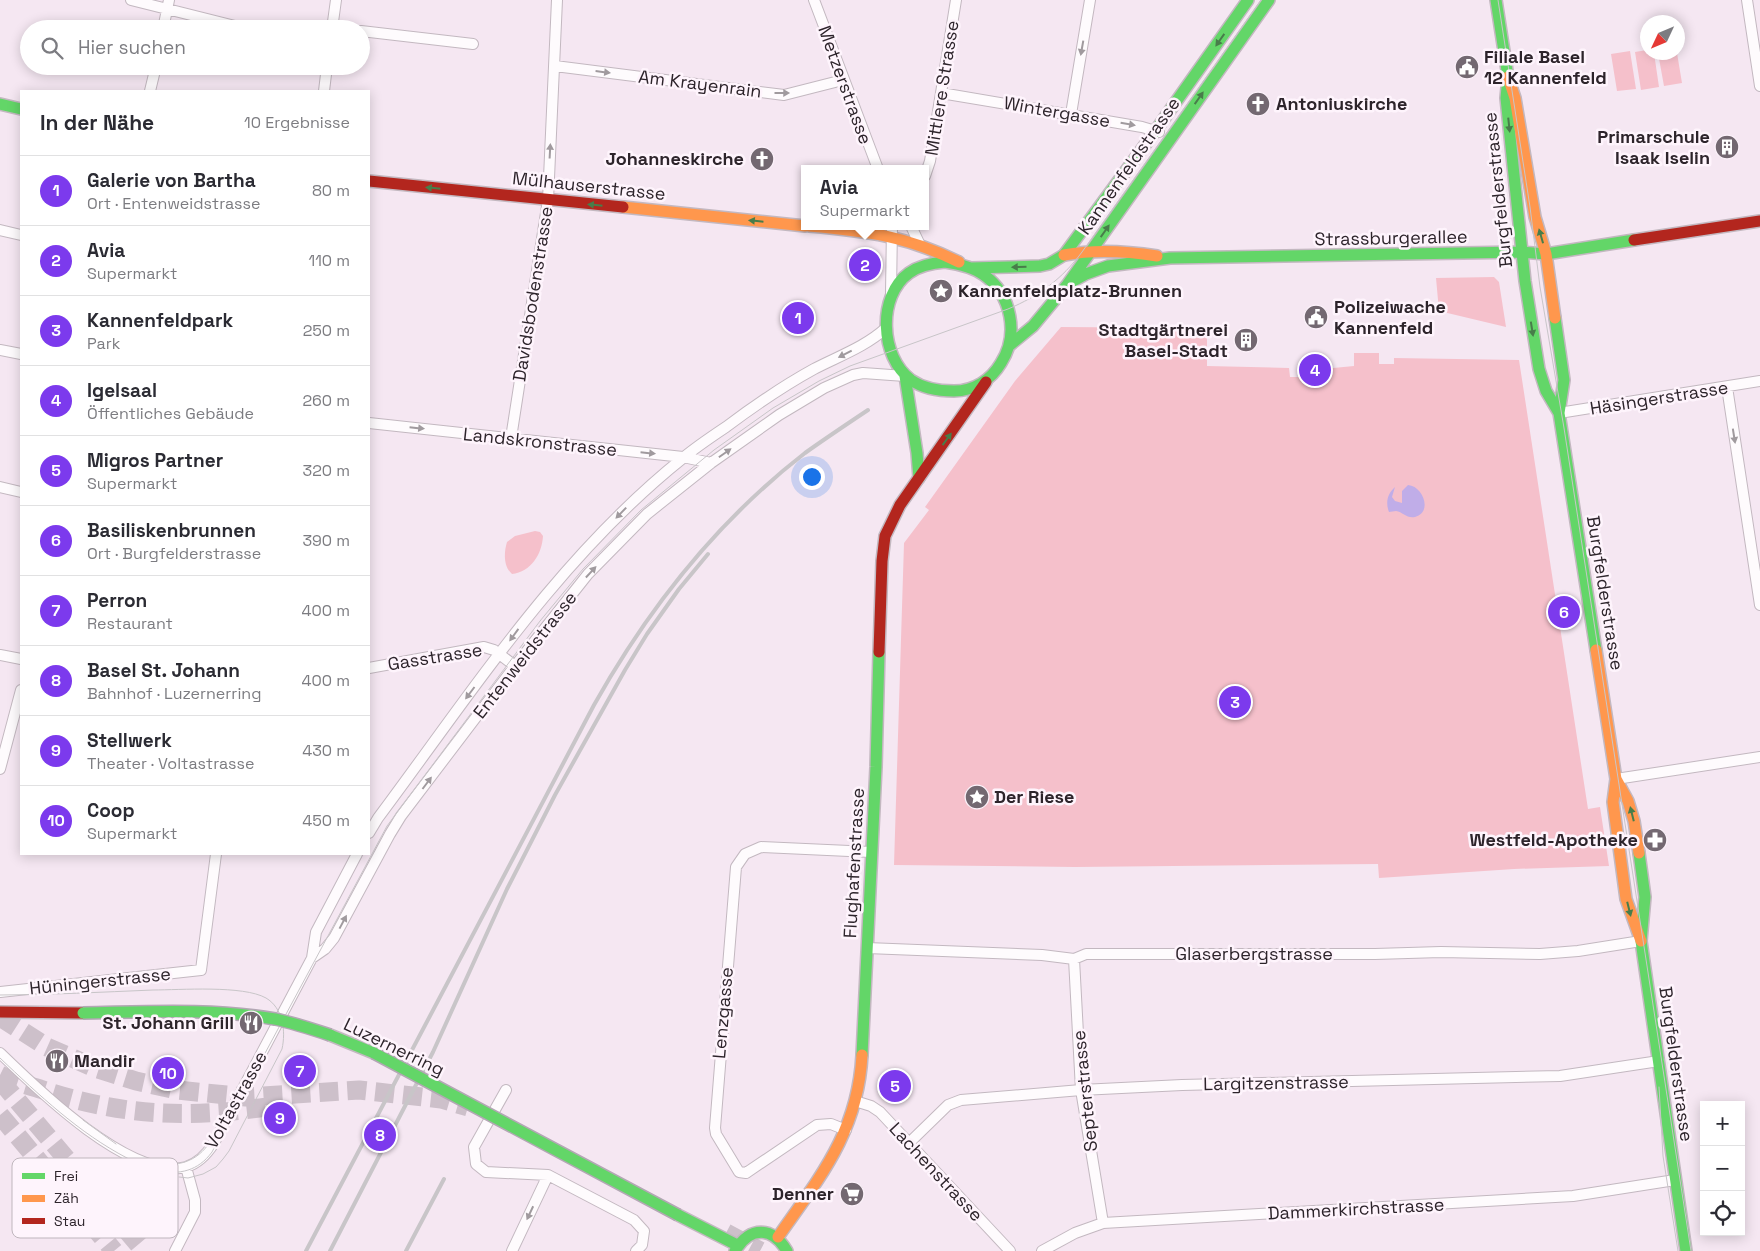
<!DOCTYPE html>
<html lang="de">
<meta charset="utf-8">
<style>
:root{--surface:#fff;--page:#f2f2f3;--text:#2b2b33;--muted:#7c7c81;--line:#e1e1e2;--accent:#7c3aed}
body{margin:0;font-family:"Space Grotesk",sans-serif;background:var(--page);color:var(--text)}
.controls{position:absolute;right:15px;bottom:15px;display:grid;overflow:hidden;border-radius:0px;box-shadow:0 2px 12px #0003}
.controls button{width:45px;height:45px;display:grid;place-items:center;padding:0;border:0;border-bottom:1px solid var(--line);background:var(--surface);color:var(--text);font:25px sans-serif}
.compass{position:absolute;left:1640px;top:15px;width:45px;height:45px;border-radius:50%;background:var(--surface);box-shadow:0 2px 12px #0003;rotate:226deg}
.you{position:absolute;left:811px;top:476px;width:18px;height:18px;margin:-12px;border:4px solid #fff;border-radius:50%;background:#1a73e8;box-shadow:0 0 0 8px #1a73e833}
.badge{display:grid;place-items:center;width:32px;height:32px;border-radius:50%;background:var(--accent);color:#fff;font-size:16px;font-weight:700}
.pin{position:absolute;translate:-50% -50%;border:2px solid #fff;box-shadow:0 1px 5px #0006}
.popup{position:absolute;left:801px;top:165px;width:128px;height:65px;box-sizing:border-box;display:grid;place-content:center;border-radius:0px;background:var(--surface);filter:drop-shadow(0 1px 4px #0005);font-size:16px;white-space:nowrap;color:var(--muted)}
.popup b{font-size:19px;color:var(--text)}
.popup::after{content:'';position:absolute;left:50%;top:100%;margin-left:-10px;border:10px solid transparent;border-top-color:var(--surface)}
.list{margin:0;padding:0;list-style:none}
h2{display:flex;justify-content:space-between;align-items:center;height:65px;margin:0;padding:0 20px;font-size:21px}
h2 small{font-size:16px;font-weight:400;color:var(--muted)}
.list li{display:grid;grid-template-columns:32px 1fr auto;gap:15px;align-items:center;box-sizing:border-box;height:70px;padding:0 20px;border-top:1px solid var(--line)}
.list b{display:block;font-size:19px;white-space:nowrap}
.list p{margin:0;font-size:16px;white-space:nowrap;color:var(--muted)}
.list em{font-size:16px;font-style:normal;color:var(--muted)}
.icon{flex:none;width:28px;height:28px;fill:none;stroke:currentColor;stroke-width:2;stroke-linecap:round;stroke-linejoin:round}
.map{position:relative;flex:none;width:1760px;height:1251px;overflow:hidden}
.search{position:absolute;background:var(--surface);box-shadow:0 2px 12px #0003;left:20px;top:20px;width:350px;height:55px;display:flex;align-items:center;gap:12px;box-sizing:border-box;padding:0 18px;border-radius:28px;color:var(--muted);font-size:19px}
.panel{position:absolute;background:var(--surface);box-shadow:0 2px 12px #0003;left:20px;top:90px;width:350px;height:765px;border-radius:0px}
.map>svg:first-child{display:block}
.green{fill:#f5c0cb}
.water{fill:#c0ade8}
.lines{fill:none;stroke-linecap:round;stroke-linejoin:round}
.highway-tunnel{stroke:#cdc0ca;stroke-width:19;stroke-dasharray:19 9;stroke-linecap:butt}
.street-casing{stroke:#c3b8c0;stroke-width:12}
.fast-casing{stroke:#c3b8c0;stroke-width:14}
.slow-casing{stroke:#c3b8c0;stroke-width:14}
.jam-casing{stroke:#c3b8c0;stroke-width:14}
.street{stroke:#fefbfd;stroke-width:10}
.fast{stroke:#63d668;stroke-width:11}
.slow{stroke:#ff974d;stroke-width:11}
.jam{stroke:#b3261e;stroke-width:11}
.tram{stroke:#c8c5c8;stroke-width:1}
.rail{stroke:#c8c5c8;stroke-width:4}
.fast-bridge-casing{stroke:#b3a7b4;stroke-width:14;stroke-linecap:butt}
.fast-bridge{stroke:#63d668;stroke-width:11}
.oneway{fill:#487d4a}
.oneway2{fill:#a09a9e}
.labels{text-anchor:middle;stroke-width:5;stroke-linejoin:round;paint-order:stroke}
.poi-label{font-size:18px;font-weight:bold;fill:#2d242b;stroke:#fef4fc;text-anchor:start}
.street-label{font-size:18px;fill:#2d242b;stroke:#fef4fc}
.key{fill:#fef4fc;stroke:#bfb6bd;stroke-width:1}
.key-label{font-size:14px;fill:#2d242b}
</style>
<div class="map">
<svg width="1760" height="1251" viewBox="0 0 1760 1251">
<rect width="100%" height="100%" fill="#f5e7f2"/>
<path class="green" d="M1647 50 1648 52 1654 53 1659 87 1641 90 1635 52Z
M1630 51 1636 89 1617 91 1611 54Z
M1658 53H1677L1682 83 1664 86Z
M1494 277 1499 282 1506 327 1439 311 1436 278Z
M1061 327 1207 328V366L1289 368 1290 377H1323V369L1354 366V353H1379V364H1394V358L1519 360 1588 809 1600 807 1609 866 1514 869 1379 878 1378 864 1075 867 894 865 904 543 929 510 925 507 1015 381Z
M535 531 540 532 543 536C542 554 531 572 512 574 503 566 504 552 507 542L515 536Z"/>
<path class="water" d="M1408 485C1423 486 1433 512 1415 517 1407 519 1403 512 1396 511 1394 511 1391 512 1389 512 1385 502 1388 493 1395 487L1392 497 1395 501 1402 503V491Z"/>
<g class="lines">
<path class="highway-tunnel" d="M0 1017 47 1047 95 1068 136 1081 177 1090 246 1097 359 1090 441 1099 468 1107
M0 1075C12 1081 26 1085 40 1089 120 1116 189 1119 273 1106
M0 1080 144 1251
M0 1115 114 1251
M726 1233 760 1251"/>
<g class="street-casing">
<path id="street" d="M131 0 247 29
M814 0 878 169
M1747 0 1760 86
M333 27 345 29
M163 29 169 0
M332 29 336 0
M361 31 473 44
M555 66 784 95 843 80
M150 91 156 66
M324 91 327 66
M941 93 1142 127 1159 132
M1071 114 1090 0
M925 176 930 161 956 0
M911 226 920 245
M0 230 21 235
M891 293 892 226
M0 350 21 354
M1727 387 1760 605
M1559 413 1760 381
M369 423 683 457 711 463
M511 438 548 200 557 0
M0 487 21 492
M0 655 21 659
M369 668 484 647 494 650 515 666
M0 769 21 690
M1616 779 1760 757
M369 833 378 818C472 692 559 557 683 458 696 447 711 437 726 427 754 406 783 386 814 369 839 356 865 347 886 328
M867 948 1042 955 1074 959 1086 954H1375L1441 952 1540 954 1578 951 1641 941
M312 958 325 949 334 938 390 834 401 816 515 666 588 574 647 514 711 463 779 415 824 388 853 375 863 373 905 376
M1074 959 1081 1090 1103 1223
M0 992 201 970 216 854
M0 1053C37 1089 131 1181 186 1167 199 1163 207 1154 214 1143L312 958 316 932 357 854
M506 1090 474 1147 476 1164 486 1172 548 1175 634 1220 644 1231 642 1245 636 1251
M855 1101 871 1106 880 1112 1010 1251
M846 1130 831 1124 817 1125 746 1173 739 1172 716 1134 715 1128 736 867 745 854 761 847 871 852
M909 1143 948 1105 961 1100 1081 1090 1182 1085 1560 1076 1659 1061
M175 1251 195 1212V1200L186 1167
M512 1251 548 1175
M1042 1251 1075 1233 1103 1223 1573 1196 1675 1180"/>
</g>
<g class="fast-casing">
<path id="fast" d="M1496 0 1508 77 1506 98 1525 281 1539 369 1546 391 1559 413
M0 104 21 109
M945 262C959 264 973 267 984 275 1012 295 1019 335 1001 363 991 380 974 391 954 391 939 391 924 389 911 380 880 357 877 296 909 273 920 265 932 263 945 262Z
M971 268 1040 266 1049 264 1064 255 1156 130 1248 0
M1068 284 1086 274 1108 266 1170 258 1522 252 1546 254 1634 240
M1555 318 1564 380 1559 413 1596 650
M1010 345 1033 326 1067 285 1269 0
M905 376 917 453 919 478
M1639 853 1645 897 1641 941 1686 1251
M330 1035 374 1053
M862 1055 876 767 879 652
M678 1215 737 1245
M735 1251C750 1226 772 1226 787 1251"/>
</g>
<g class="slow-casing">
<path id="slow" d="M1508 77 1515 98 1535 217 1546 254 1555 318
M623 207 805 226
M809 226C867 231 906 236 959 262
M1064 255C1096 249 1126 251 1157 256
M1596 650 1616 779 1628 801 1634 821 1639 853
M1616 779 1613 802 1626 899 1641 941
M778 1237C820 1177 858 1132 862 1055"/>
</g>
<g class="jam-casing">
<path id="jam" d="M369 181 623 207
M1634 240 1760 221
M879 652 882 561 885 536 900 505 986 382
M0 1012 83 1013"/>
</g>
<use href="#street" class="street"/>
<use href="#fast" class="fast"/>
<use href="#slow" class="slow"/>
<use href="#jam" class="jam"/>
<path class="tram" d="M1498 0 1530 207 1540 287 1564 428 1691 1251
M0 995C51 995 102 992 153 990 180 990 243 985 266 998 283 1008 286 1031 282 1049L229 1151 223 1159 216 1167 203 1174 188 1178 179 1177
M0 1058C39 1095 79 1133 127 1158 138 1164 150 1168 162 1173
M1659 1087 1663 1156 1678 1251
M83 1120 116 1144
M154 1162C177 1168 197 1162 210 1142
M157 1171C180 1175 198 1171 212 1152L387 826 540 621 583 569 641 510 714 450 773 408 819 381 850 366 1008 309C1039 296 1062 279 1082 252L1261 0"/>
<path class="rail" d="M306 1251 594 705C649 607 716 522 805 453 826 438 847 424 868 410
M330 1251 433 1052 507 889 555 795 625 670 647 634 679 589 708 554
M406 1251 444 1179"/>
<g class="fast-bridge-casing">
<path id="fast-bridge" d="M83 1013C147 1012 211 1008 275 1019 294 1023 312 1029 330 1035
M374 1053 678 1215"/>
</g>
<use href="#fast-bridge" class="fast-bridge"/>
</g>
<defs><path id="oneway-solid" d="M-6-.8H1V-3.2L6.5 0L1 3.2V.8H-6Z" transform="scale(1.25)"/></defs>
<g class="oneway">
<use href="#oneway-solid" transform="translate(1220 40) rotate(125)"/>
<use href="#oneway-solid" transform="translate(1199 98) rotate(-55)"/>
<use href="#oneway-solid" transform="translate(1509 125) rotate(84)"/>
<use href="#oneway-solid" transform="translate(433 188) rotate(-174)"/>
<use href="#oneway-solid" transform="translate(595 205) rotate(-174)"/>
<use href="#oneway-solid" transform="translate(756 221) rotate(-174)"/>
<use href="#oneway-solid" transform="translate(1105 231) rotate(-55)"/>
<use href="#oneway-solid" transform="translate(1541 236) rotate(-106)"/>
<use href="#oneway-solid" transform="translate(1019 267) rotate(178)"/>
<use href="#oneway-solid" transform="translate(1532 329) rotate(81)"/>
<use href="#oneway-solid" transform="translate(947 439) rotate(-54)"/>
<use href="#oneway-solid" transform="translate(1632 814) rotate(-104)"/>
<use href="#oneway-solid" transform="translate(1629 909) rotate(76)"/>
</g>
<g class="oneway2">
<use href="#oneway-solid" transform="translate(1082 48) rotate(100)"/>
<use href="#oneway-solid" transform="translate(603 72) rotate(7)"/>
<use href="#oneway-solid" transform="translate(782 93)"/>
<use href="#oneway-solid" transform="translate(1128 124) rotate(10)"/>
<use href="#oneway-solid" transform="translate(550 151) rotate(-87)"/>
<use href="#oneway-solid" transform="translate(845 354) rotate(153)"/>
<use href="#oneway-solid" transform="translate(417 428) rotate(6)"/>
<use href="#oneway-solid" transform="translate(1734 436) rotate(81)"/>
<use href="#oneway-solid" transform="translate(648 453) rotate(6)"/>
<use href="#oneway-solid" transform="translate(725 453) rotate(-35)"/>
<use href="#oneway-solid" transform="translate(621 513) rotate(134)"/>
<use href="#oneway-solid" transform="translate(591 572) rotate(-47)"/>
<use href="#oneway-solid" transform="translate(514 635) rotate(126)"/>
<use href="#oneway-solid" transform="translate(470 693) rotate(127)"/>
<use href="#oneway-solid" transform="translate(427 783) rotate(-53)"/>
<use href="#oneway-solid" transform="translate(343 922) rotate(-62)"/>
<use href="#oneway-solid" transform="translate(530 1213) rotate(115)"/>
</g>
<defs>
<g id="civic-disc" transform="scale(1.25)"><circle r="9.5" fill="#736871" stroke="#fef4fc"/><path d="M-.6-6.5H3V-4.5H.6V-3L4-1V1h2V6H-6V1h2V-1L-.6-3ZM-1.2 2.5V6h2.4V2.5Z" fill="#fff"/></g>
<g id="church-disc" transform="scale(1.25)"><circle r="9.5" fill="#736871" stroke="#fef4fc"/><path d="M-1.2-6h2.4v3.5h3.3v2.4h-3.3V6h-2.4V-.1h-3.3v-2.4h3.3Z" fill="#fff"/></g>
<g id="building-disc" transform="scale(1.25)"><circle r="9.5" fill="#736871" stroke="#fef4fc"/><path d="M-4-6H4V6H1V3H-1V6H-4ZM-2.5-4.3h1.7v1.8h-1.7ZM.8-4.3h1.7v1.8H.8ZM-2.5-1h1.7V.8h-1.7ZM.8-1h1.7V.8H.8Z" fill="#fff"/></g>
<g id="sight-disc" transform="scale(1.25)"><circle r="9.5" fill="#736871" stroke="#fef4fc"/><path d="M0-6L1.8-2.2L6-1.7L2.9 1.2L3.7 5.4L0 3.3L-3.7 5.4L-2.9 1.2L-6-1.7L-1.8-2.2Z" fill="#fff"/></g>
<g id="pharmacy-disc" transform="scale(1.25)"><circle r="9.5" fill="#736871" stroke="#fef4fc"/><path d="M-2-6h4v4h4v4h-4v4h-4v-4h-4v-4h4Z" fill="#fff"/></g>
<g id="restaurant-disc" transform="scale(1.25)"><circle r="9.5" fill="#736871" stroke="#fef4fc"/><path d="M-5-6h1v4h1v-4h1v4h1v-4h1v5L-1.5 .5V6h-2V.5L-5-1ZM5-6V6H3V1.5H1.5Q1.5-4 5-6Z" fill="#fff"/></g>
<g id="supermarket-disc" transform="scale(1.25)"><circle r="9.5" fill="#736871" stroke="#fef4fc"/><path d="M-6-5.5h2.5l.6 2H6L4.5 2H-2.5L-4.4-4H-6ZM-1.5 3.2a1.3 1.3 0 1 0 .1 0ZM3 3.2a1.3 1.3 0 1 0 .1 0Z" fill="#fff"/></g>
</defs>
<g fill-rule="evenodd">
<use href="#civic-disc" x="1467" y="67"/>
<use href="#church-disc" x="1258" y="104"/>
<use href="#building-disc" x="1727" y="147"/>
<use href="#church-disc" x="762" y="159"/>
<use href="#sight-disc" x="941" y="291"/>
<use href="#civic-disc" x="1316" y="317"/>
<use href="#building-disc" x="1246" y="340"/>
<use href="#sight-disc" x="977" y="797"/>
<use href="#pharmacy-disc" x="1655" y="840"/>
<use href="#restaurant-disc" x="251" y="1023"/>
<use href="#restaurant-disc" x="57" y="1061"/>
<use href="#supermarket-disc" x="852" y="1194"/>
</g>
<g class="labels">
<g class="poi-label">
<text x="1484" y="63">Filiale Basel<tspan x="1484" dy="21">12 Kannenfeld</tspan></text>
<text x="1276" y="110">Antoniuskirche</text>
<text x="1710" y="143" text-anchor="end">Primarschule<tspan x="1710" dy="21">Isaak Iselin</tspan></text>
<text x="744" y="165" text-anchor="end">Johanneskirche</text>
<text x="958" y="297">Kannenfeldplatz-Brunnen</text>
<text x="1334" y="313">Polizeiwache<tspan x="1334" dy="21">Kannenfeld</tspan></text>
<text x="1228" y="336" text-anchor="end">Stadtgärtnerei<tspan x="1228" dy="21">Basel-Stadt</tspan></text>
<text x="994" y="803">Der Riese</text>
<text x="1638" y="846" text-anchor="end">Westfeld-Apotheke</text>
<text x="234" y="1029" text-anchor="end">St. Johann Grill</text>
<text x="74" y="1067">Mandir</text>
<text x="834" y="1200" text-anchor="end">Denner</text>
</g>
<g class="street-label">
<text transform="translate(700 84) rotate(7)" y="6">Am Krayenrain</text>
<text transform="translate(845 85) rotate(70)" y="6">Metzerstrasse</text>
<text transform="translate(942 88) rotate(-81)" y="6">Mittlere Strasse</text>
<text transform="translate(1057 112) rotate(10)" y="6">Wintergasse</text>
<text transform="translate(1129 166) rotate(-55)" y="6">Kannenfeldstrasse</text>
<text transform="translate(589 186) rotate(6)" y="6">Mülhauserstrasse</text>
<text transform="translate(1498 190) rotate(-96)" y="6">Burgfelderstrasse</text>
<text transform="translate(1391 238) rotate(-1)" y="6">Strassburgerallee</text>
<text transform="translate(533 294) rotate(-81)" y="6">Davidsbodenstrasse</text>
<text transform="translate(1659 398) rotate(-9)" y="6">Häsingerstrasse</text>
<text transform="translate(540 442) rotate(6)" y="6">Landskronstrasse</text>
<text transform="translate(1605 593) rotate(81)" y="6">Burgfelderstrasse</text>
<text transform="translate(525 655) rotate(-52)" y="6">Entenweidstrasse</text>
<text transform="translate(435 657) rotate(-9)" y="6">Gasstrasse</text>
<text transform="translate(854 863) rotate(-87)" y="6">Flughafenstrasse</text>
<text x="1254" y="960">Glaserbergstrasse</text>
<text transform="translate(100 981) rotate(-6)" y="6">Hüningerstrasse</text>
<text transform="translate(723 1013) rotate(-85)" y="6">Lenzgasse</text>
<text transform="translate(394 1047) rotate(26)" y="6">Luzernerring</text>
<text transform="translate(1676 1064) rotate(82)" y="6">Burgfelderstrasse</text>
<text transform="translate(1276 1083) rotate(-1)" y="6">Largitzenstrasse</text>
<text transform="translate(1085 1091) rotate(-96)" y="6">Septerstrasse</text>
<text transform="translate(236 1100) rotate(-61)" y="6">Voltastrasse</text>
<text transform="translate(936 1172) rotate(47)" y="6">Lachenstrasse</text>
<text transform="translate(1356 1209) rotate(-3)" y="6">Dammerkirchstrasse</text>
</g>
</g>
<rect x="12" y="1158" width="166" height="80" rx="8" class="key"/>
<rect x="22" y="1173" width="23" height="6" fill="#63d668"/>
<rect x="22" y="1195" width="23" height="7" fill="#ff974d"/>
<rect x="22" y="1218" width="23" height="6" fill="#b3261e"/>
<g class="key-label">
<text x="54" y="1181">Frei</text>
<text x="54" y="1203">Zäh</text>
<text x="54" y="1226">Stau</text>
</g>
</svg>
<div class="controls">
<button>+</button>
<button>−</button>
<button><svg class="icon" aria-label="locate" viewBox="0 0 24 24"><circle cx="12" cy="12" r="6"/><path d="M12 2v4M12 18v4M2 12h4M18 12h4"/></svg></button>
</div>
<svg class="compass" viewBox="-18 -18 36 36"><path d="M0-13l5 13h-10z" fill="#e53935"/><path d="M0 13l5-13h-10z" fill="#7c7c81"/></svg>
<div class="you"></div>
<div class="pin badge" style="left:798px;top:318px">1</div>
<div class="pin badge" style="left:865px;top:265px">2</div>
<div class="popup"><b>Avia</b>Supermarkt</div>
<div class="pin badge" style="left:1235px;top:702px">3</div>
<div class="pin badge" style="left:1315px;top:370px">4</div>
<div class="pin badge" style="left:895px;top:1086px">5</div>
<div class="pin badge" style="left:1564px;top:612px">6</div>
<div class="pin badge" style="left:300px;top:1071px">7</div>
<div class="pin badge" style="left:380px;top:1135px">8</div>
<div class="pin badge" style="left:280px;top:1118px">9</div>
<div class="pin badge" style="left:168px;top:1073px">10</div>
<div class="search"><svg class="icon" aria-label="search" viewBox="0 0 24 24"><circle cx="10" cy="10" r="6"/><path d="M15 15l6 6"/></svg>Hier suchen</div>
<section class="panel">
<h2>In der Nähe<small>10 Ergebnisse</small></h2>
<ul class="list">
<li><span class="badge">1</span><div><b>Galerie von Bartha</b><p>Ort · Entenweidstrasse</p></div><em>80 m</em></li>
<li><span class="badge">2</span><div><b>Avia</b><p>Supermarkt</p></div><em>110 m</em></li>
<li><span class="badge">3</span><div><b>Kannenfeldpark</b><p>Park</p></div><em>250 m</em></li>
<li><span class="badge">4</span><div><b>Igelsaal</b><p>Öffentliches Gebäude</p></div><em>260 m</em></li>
<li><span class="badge">5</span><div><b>Migros Partner</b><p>Supermarkt</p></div><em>320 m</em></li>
<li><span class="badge">6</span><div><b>Basiliskenbrunnen</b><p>Ort · Burgfelderstrasse</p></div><em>390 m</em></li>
<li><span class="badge">7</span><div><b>Perron</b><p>Restaurant</p></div><em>400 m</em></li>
<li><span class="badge">8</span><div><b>Basel St. Johann</b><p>Bahnhof · Luzernerring</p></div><em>400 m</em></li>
<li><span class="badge">9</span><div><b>Stellwerk</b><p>Theater · Voltastrasse</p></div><em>430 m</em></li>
<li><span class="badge">10</span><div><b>Coop</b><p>Supermarkt</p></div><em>450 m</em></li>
</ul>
</section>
</div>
